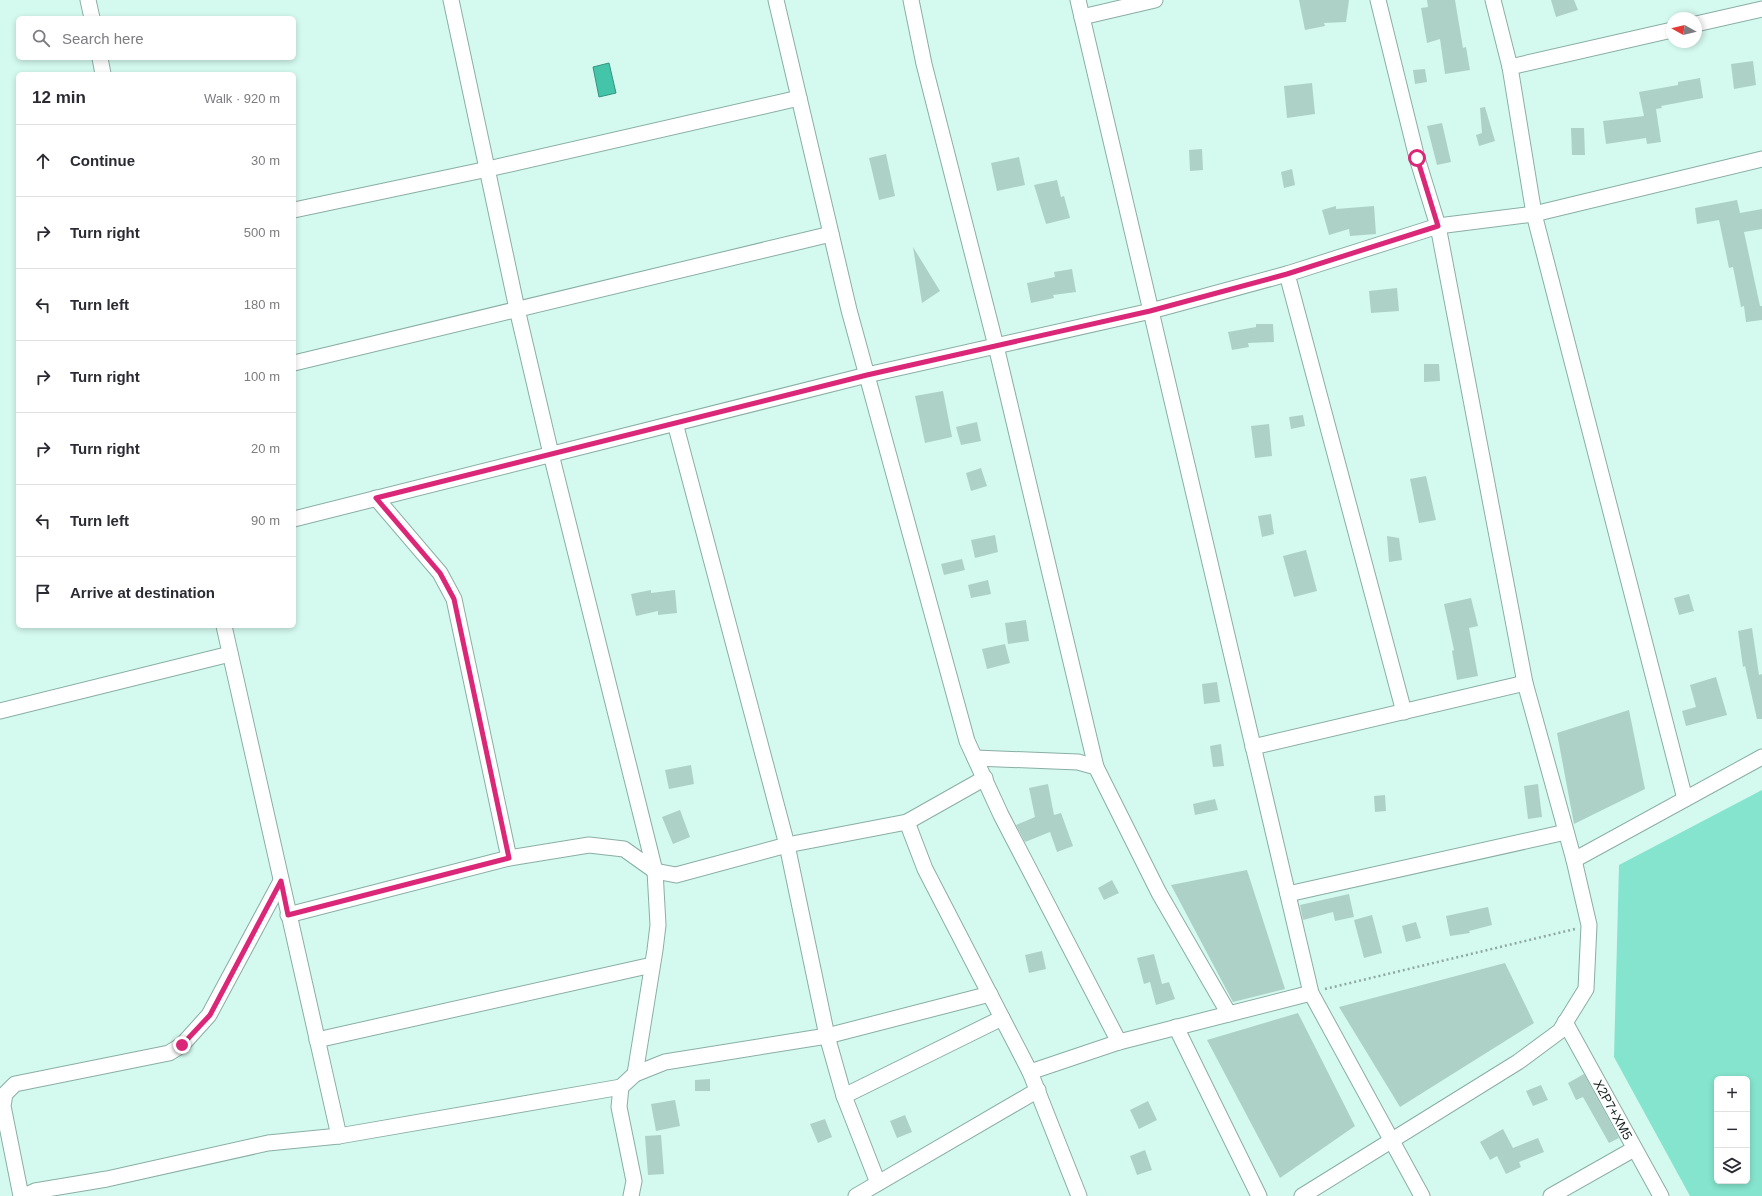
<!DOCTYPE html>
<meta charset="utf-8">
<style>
:root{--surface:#fff;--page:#f7f7f7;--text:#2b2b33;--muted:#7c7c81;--line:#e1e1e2}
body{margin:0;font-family:Arial,sans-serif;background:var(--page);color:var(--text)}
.controls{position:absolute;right:12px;bottom:12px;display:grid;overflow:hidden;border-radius:6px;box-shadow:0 2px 6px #0003}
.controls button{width:36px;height:36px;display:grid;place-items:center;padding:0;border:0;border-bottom:1px solid var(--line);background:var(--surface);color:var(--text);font:20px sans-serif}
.compass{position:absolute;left:1666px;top:12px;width:36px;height:36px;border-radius:50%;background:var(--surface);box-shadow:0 2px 6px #0003;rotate:278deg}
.stop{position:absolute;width:12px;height:12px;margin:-9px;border:3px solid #db2777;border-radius:50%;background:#fff}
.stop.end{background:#db2777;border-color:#fff;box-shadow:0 1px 4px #0008}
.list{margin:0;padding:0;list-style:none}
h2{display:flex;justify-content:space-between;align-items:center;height:52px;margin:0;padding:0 16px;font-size:17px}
h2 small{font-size:13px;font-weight:400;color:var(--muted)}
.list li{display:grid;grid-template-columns:26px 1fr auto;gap:12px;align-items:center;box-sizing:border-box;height:72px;padding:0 16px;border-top:1px solid var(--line)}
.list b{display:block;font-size:15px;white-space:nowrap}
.list em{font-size:13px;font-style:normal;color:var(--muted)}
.icon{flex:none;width:22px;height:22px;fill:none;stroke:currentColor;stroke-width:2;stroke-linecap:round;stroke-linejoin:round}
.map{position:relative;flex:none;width:1762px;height:1196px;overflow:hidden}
.search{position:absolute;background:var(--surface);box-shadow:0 2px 6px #0003;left:16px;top:16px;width:280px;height:44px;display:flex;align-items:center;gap:10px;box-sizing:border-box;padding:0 14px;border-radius:6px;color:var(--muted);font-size:15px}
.panel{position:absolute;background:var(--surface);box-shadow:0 2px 6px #0003;left:16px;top:72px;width:280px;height:556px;border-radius:6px}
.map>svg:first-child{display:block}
.green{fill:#85e4cd;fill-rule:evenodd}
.water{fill:#44c5aa;stroke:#35937f}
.building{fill:#add1c7}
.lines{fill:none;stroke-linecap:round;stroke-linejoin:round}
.minor-casing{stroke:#8aaea4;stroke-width:17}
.path{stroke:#8da9a2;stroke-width:2.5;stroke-dasharray:2 3;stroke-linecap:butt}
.minor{stroke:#fff;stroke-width:15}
.route{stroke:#db2777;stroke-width:5}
.labels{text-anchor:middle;stroke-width:3;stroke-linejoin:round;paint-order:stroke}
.street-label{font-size:13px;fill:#111f1c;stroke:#fff}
</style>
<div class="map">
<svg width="1762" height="1196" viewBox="0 0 1762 1196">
<rect width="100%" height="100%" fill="#d4f9ef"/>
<path class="green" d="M1762 790V1196H1690L1614 1057 1619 865ZM1717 1079H1747V1181H1717Z"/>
<path class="water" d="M609 63 616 93 599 97 593 67Z"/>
<path class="building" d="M1299 0H1349L1346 22 1324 23 1325 26 1305 30Z
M1427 0H1455L1463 48 1466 47 1470 70 1445 74 1440 39 1427 43 1421 8 1428 7Z
M1551 0H1574L1578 10 1556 17Z
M1753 61 1756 85 1734 89 1731 64Z
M1425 69 1427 82 1415 84 1413 70Z
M1700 78 1703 98 1661 106 1662 108 1656 109 1661 142 1647 144 1646 138 1606 144 1603 121 1644 116 1639 92 1678 85V82Z
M1312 83 1315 114 1287 118 1284 86Z
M1485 107 1495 141 1479 146 1476 135 1482 133 1480 108Z
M1442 123 1451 162 1437 165 1427 126Z
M1571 128H1584L1585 155H1572Z
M1202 149 1203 170 1190 171 1189 150Z
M886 154 895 196 879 200 869 158Z
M1019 157 1025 185 997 191 991 163Z
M1292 169 1295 185 1284 188 1281 172Z
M1057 180 1061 197 1064 196 1070 218 1046 224 1034 185Z
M1737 200 1740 213 1762 209V229L1744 232 1760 306H1762V320L1746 322 1744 306 1741 307 1733 267 1729 268 1719 220 1697 224 1695 208Z
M1336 206V209L1374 206 1376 234 1350 236 1349 229 1329 235 1322 210Z
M913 247 940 291 922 303Z
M1072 269 1076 292 1053 295 1054 298 1031 303 1027 283 1055 277 1054 272Z
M1397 288 1399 311 1371 313 1369 291Z
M1256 324H1273L1274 342 1248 343 1249 347 1232 350 1228 332 1256 327Z
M1424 364H1439L1440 381 1424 382Z
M943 391 952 437 925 443 915 396Z
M1303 415 1305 426 1291 429 1289 417Z
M977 422 981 441 961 445 956 427Z
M1269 424 1272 456 1255 458 1251 426Z
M981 468 987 486 971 491 966 473Z
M1426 476 1436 520 1419 523 1410 479Z
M1271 514 1274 534 1262 537 1258 516Z
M995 535 998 552 975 558 971 540Z
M1387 536 1399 538 1402 560 1389 562Z
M1306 550 1317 591 1294 597 1283 556Z
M962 559 965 570 944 575 941 564Z
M988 580 991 594 971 598 968 585Z
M651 590V593L675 590 677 613 658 615V611L636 616 631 594Z
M1689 594 1694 611 1679 615 1674 598Z
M1471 598 1478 626 1469 628 1478 676 1457 680 1452 651 1454 650 1444 604Z
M1026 620 1029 641 1008 644 1005 623Z
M1752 628 1759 675 1762 674V719H1757L1745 666 1743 667 1738 631Z
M1005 644 1010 663 987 669 982 649Z
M1716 677 1727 715 1686 726 1682 711 1696 707 1690 685Z
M1217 682 1220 702 1204 704 1202 684Z
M1629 710 1645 789 1574 824 1557 733Z
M1221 744 1224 766 1213 767 1210 746Z
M691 765 694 784 669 789 665 770Z
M1048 784 1054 815 1061 813 1073 846 1057 852 1050 832 1025 842 1016 825 1035 817 1029 788Z
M1538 784 1542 817 1528 819 1524 786Z
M1385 795 1386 811 1375 812 1374 796Z
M1215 799 1218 810 1195 815 1193 804Z
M680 810 690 837 673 844 662 817Z
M1247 870 1285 989 1233 1002 1171 885Z
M1112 880 1119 893 1104 900 1098 888Z
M1349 894 1354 917 1335 921 1333 912 1303 920 1300 905Z
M1488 907 1492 925 1469 931 1470 933 1450 936 1446 916Z
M1372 915 1382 953 1364 958 1354 920Z
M1416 922 1421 938 1406 942 1402 926Z
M1042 951 1046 969 1029 973 1025 955Z
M1154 954 1162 984 1169 982 1175 999 1156 1005 1150 982 1144 984 1137 958Z
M1505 963 1534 1023 1400 1107 1339 1007Z
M1298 1013 1355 1126 1280 1178 1207 1040Z
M1584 1074 1619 1138 1609 1143 1583 1097 1576 1100 1568 1083Z
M710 1079V1091H695V1080Z
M1541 1085 1548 1100 1533 1106 1526 1091Z
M675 1100 680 1126 656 1131 651 1104Z
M1148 1101 1157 1120 1139 1129 1130 1110Z
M905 1115 912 1132 897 1138 890 1121Z
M825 1119 832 1137 818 1143 810 1124Z
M1503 1129 1513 1148 1538 1138 1544 1152 1519 1162 1521 1167 1506 1174 1497 1156 1490 1160 1480 1142Z
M661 1135 664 1174 648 1175 645 1136Z
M1145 1150 1152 1170 1137 1175 1130 1156Z"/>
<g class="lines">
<g class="minor-casing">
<g id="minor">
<path d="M88 0 92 18"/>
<path d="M451 0 517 309 551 454 655 871 658 925 655 950 635 1074"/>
<path d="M776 0 849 310 967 741 1001 815 1119 1042"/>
<path d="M911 0 924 64 996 346 1096 767"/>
<path d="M1078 0 1311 993 1422 1196"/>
<path d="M1082 17 1155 0"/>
<path d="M1696 24 1762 9"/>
<path d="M100 58 103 74"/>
<path d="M1510 67 1672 30"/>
<path d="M294 210 488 169 799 98"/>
<path d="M1287 274 1404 712"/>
<path d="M294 363 831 234"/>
<path d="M675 423 787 845 827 1036 844 1096 878 1183"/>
<path d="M376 498 440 573 454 599 509 858"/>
<path d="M294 519 867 375 1151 311 1287 274 1438 226 1534 214 1510 67 1493 0"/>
<path d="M224 626 339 1136"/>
<path d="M0 711 230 654"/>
<path d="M1253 747 1525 683"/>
<path d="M975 758 1078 762 1096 767 1159 893 1229 1014"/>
<path d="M1685 799 1534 214 1762 159"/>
<path d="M907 822 925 869 1030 1072 1079 1196"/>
<path d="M1574 860 1762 757"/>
<path d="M1288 894 1566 832"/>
<path d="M288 915 509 858 589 845 624 849 655 871 676 875 787 845 907 822 985 778"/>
<path id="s1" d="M1565 1022 1661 1196"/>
<path d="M1176 1027 1259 1196"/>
<path d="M317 1040 652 965"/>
<path d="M1030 1072 1119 1042 1311 993"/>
<path d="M844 1096 1002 1018"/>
<path d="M21 1196 3 1106 5 1094 15 1084 169 1053 182 1045 209 1015 281 881"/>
<path d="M24 1196 35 1191 107 1179 268 1143 339 1136 621 1087"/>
<path d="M631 1196 634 1181 619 1107 621 1087 635 1074 665 1062 827 1036 990 994"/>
<path d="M856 1196 1038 1090"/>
<path d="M1302 1196 1518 1062 1560 1031 1586 989 1589 925 1574 860 1525 683 1438 226 1417 158 1378 0"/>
<path d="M1551 1196 1634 1149"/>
</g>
</g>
<path class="path" d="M1325 989 1575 929"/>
<use href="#minor" class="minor"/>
</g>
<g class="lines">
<path class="route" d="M182 1045 210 1015 281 881 288 915 509 858 454 599 440 573 376 498 867 375 1150 311 1287 274 1438 226 1417 158"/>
</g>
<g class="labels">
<g class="street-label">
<text dy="5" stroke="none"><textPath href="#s1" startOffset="100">X2P7+XM5</textPath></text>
</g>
</g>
</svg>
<div class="controls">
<button>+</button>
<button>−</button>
<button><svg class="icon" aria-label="layers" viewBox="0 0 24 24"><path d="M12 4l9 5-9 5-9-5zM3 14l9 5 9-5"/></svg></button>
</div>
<svg class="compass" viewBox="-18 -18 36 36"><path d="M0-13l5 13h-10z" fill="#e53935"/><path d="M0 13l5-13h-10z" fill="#7c7c81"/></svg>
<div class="stop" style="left:1417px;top:158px"></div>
<div class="stop end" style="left:182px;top:1045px"></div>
<div class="search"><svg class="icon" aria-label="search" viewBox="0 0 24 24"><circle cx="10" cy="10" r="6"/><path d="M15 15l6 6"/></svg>Search here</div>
<section class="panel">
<h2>12 min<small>Walk · 920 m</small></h2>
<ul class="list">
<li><svg class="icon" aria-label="ahead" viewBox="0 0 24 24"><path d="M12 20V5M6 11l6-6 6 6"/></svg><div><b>Continue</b></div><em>30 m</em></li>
<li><svg class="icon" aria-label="right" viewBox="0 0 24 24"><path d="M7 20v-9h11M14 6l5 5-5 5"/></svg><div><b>Turn right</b></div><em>500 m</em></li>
<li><svg class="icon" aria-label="left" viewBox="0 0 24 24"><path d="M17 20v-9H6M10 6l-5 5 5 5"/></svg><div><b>Turn left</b></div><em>180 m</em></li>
<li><svg class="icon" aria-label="right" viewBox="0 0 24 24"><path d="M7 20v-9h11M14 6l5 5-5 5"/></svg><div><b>Turn right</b></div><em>100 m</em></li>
<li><svg class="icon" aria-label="right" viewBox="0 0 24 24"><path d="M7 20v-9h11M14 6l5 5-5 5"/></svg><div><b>Turn right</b></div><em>20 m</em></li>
<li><svg class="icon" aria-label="left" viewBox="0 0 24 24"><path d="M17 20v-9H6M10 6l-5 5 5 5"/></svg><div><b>Turn left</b></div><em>90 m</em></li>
<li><svg class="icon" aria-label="arrive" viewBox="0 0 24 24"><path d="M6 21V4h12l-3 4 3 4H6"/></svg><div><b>Arrive at destination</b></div></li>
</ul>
</section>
</div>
